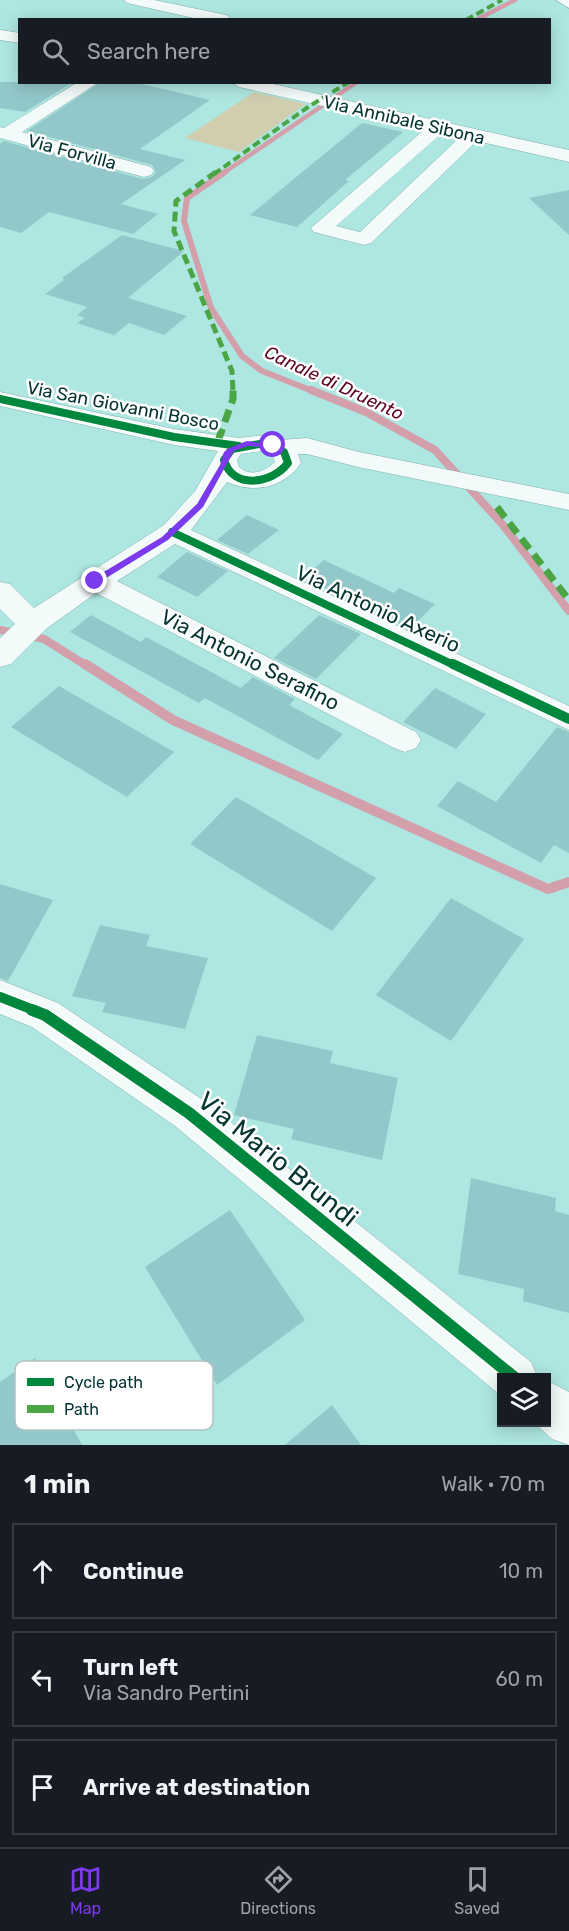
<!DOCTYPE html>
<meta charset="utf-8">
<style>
:root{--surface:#171b24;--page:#20242c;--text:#f1f3f6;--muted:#9ea1a6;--line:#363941;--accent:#7c3aed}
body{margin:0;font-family:Rubik,sans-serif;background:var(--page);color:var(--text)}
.controls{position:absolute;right:18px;bottom:18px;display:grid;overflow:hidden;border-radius:0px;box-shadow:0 3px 15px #0003}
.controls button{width:54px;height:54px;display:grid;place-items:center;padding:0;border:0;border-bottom:2px solid var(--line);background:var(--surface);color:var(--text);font:30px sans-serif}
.stop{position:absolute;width:18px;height:18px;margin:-14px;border:4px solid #7c3aed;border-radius:50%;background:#fff}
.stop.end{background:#7c3aed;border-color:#fff;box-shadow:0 2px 6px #0008}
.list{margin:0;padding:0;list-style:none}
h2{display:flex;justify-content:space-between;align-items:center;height:78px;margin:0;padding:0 24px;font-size:26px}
h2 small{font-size:20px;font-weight:400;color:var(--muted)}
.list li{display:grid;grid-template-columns:39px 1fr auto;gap:18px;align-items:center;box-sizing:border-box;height:96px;margin:0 12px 12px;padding:0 12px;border:2px solid var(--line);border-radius:0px}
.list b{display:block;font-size:22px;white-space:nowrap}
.list p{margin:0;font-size:20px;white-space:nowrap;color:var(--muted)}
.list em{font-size:20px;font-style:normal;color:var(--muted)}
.icon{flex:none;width:33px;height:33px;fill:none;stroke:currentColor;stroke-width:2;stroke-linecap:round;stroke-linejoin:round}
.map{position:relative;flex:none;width:569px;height:1445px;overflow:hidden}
.search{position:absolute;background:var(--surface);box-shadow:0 3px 15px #0003;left:18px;right:18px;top:18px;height:66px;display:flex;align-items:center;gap:15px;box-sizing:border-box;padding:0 21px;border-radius:0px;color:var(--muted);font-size:22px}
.sheet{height:402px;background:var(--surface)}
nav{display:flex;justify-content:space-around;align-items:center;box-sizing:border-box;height:84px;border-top:2px solid var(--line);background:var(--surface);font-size:16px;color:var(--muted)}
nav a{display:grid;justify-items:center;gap:3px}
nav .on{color:var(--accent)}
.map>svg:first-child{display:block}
.green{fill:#d0ceaf}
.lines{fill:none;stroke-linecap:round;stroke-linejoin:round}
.stream-far3{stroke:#d39faa;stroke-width:4.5}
.stream-far2{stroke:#d39faa;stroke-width:6}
.stream-far1{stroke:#d39faa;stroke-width:8}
.stream{stroke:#d39faa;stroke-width:10}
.building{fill:#93c8ca}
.street-casing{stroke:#80aeab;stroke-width:1}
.street{fill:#f3fbfa;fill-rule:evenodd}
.quiet-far2{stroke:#4ba544;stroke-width:4;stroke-dasharray:8 4;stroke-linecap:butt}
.quiet-far1{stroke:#4ba544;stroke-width:5;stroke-dasharray:10 5;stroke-linecap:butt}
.quiet{stroke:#4ba544;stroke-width:7;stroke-dasharray:13 7;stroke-linecap:butt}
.cycleway-far2-casing{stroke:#fff;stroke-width:10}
.cycleway-far1-casing{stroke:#fff;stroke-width:14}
.cycleway-casing{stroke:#fff;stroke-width:16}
.cycleway-far2{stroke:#00873e;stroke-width:8}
.cycleway-far1{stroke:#00873e;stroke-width:10}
.cycleway{stroke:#00873e;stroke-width:12}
.route{fill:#7c3aed}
.labels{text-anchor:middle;stroke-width:5;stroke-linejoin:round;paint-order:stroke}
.far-street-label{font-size:18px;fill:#033431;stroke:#fff}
.far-water-label{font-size:18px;font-style:italic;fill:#5e0223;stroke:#fff}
.street-label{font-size:21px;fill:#033431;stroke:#fff}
.near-street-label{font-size:26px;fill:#033431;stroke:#fff}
.key{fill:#fff;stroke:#b3c2c1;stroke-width:1.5}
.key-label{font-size:16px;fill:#033431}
</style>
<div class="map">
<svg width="569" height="1445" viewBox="0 0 569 1445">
<rect width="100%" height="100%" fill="#aee6e1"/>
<path class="green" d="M254 92 306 104 239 152 185 138Z"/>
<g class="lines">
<path class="stream-far3" d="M476 20 515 0
M222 174 357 82"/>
<path class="stream-far2" d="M225 172 187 198 184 221 211 308 242 356 262 371 315 392"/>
<path class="stream-far1" d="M311 390 366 412 435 450 503 525 569 611
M0 630 44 639 87 666"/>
<path class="stream" d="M85 664 173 720 548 889 569 882"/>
</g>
<path class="building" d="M0 82H73L25 112 0 108Z
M101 82H133L210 100 140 149 185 160 121 204 158 214 133 234 49 212 21 233 0 227V144L4 141 143 179 152 177 156 172 152 165 27 131Z
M362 123 403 132 345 180 349 181 297 227 250 215Z
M569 190V235L529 198Z
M122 235 184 251 128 298 187 316 164 335 129 323 114 335 77 323 85 318 77 315 87 307 45 294 64 280 62 278Z
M247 515 279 530 248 554 217 540Z
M187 552 228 571 197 597 157 577Z
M324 560 394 593 399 588 435 604 410 629 303 578Z
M91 615 141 642 146 637 241 688 253 677 295 699 289 705 343 734 318 760 205 698 199 703 70 632Z
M319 615 361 634 316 679 274 658Z
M59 686 174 752 127 797 11 727Z
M435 688 486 714 456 749 403 722Z
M557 727 569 732V853L554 845 541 863 437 806 458 781 496 802Z
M236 797 376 878 332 931 190 844Z
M0 884 53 900 8 981 0 978Z
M451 898 524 939 451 1041 376 995Z
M100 925 150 935 146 946 208 958 185 1029 102 1012 106 1003 72 996Z
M257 1035 333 1051 330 1063 398 1078 382 1160 291 1139 294 1129 234 1115Z
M471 1178 556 1198 555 1211 569 1215V1313L523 1301 524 1289 458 1274Z
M230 1210 305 1320 217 1385 145 1267Z
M35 1358 82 1445H0V1382Z
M332 1405 361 1445H285Z"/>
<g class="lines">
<g class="street-casing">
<path id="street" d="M124 0H154L226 15 233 20H202L127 3Z
M556 0H569V8Z
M0 30 20 33V43L0 40Z
M78 82H99L22 132 151 167 154 171 151 175 144 177 0 138V127L4 128Z
M231 82H264L569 150V162L477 141 371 243 364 245 314 232 311 228 425 129 239 87ZM442 133 460 137 360 232 336 226Z
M0 392 174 429 239 438 265 435 280 440 307 438 359 452 569 494V510L358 467 307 454H298L301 463C284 488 254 494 227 482L191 530 569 706V730L175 544 117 581 416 732 421 740 416 748 405 752 394 748 96 593 46 629 11 664 0 667V638L15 624 0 609V582L10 584 34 608 164 525 195 491 218 451 174 445 0 406ZM262 451 273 456 275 462C265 472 250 477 239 467L237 460 241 454Z
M0 980 58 1003 203 1100 531 1362 538 1378H502V1396L499 1394 175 1126 32 1027 0 1014Z
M546 1380 569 1392V1445L552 1439 533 1422H546Z"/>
</g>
<use href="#street" class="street"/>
<path class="quiet-far2" d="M466 20 502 0
M214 174 308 107 349 82"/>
<path class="quiet-far1" d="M216 172 176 201 174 231 232 371 233 392"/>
<path class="quiet" d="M218 441 233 399V390
M497 507 569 600"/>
<g class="cycleway-far2-casing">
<path id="cycleway-far2" d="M0 399 174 437 239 446
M265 443 284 452 288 463C272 484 233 490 224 460L232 449Z
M172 532 456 666"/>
</g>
<g class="cycleway-far1-casing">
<path id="cycleway-far1" d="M453 664 569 719
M0 997 36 1011"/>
</g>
<g class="cycleway-casing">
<path id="cycleway" d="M32 1010 45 1015 189 1113 515 1378"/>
</g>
<use href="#cycleway-far2" class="cycleway-far2"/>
<use href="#cycleway-far1" class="cycleway-far1"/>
<use href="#cycleway" class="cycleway"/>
</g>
<path class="route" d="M247 441 276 445 273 448 248 446 234 451 203 507 168 540 98 583H92V579L162 537 197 504 220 465 224 452 229 448Z"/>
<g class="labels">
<g class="far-street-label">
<text transform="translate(404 120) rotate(13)" y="6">Via Annibale Sibona</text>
<text transform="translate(72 152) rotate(15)" y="6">Via Forvilla</text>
<text transform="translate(123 406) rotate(11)" y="6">Via San Giovanni Bosco</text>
</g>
<g class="far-water-label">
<text transform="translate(334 383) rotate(25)" y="6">Canale di Druento</text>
</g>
<g class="street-label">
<text transform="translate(378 609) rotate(25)" y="7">Via Antonio Axerio</text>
<text transform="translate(250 660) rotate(27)" y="7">Via Antonio Serafino</text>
</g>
<g class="near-street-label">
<text transform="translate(278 1159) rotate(39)" y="9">Via Mario Brundi</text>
</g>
</g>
<rect x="15" y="1361" width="198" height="69" rx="9" class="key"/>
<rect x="27" y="1378" width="27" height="8" fill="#00873e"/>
<rect x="27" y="1405" width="27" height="8" fill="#4ba544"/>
<g class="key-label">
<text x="64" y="1388">Cycle path</text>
<text x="64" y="1415">Path</text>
</g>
</svg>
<div class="controls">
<button><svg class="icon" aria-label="layers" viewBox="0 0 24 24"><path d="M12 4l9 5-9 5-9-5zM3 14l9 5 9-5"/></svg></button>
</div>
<div class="stop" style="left:273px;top:445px"></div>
<div class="stop end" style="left:95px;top:581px"></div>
<div class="search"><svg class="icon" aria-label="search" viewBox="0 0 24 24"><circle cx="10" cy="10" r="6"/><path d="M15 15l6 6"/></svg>Search here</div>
</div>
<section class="sheet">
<h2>1 min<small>Walk · 70 m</small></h2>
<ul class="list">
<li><svg class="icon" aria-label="ahead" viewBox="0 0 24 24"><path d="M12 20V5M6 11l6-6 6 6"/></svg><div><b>Continue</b></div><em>10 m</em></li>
<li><svg class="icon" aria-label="left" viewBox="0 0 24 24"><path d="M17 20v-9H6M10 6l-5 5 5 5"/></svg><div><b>Turn left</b><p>Via Sandro Pertini</p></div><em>60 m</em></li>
<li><svg class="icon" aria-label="arrive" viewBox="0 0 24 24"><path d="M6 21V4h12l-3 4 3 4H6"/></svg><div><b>Arrive at destination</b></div></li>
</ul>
</section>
<nav>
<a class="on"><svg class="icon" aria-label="map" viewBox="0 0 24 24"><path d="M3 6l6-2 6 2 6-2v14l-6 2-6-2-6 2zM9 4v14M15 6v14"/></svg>Map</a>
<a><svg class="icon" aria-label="directions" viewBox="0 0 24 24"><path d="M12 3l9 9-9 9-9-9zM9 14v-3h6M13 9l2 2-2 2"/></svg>Directions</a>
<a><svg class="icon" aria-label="saved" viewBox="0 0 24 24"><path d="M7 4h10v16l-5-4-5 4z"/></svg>Saved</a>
</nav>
